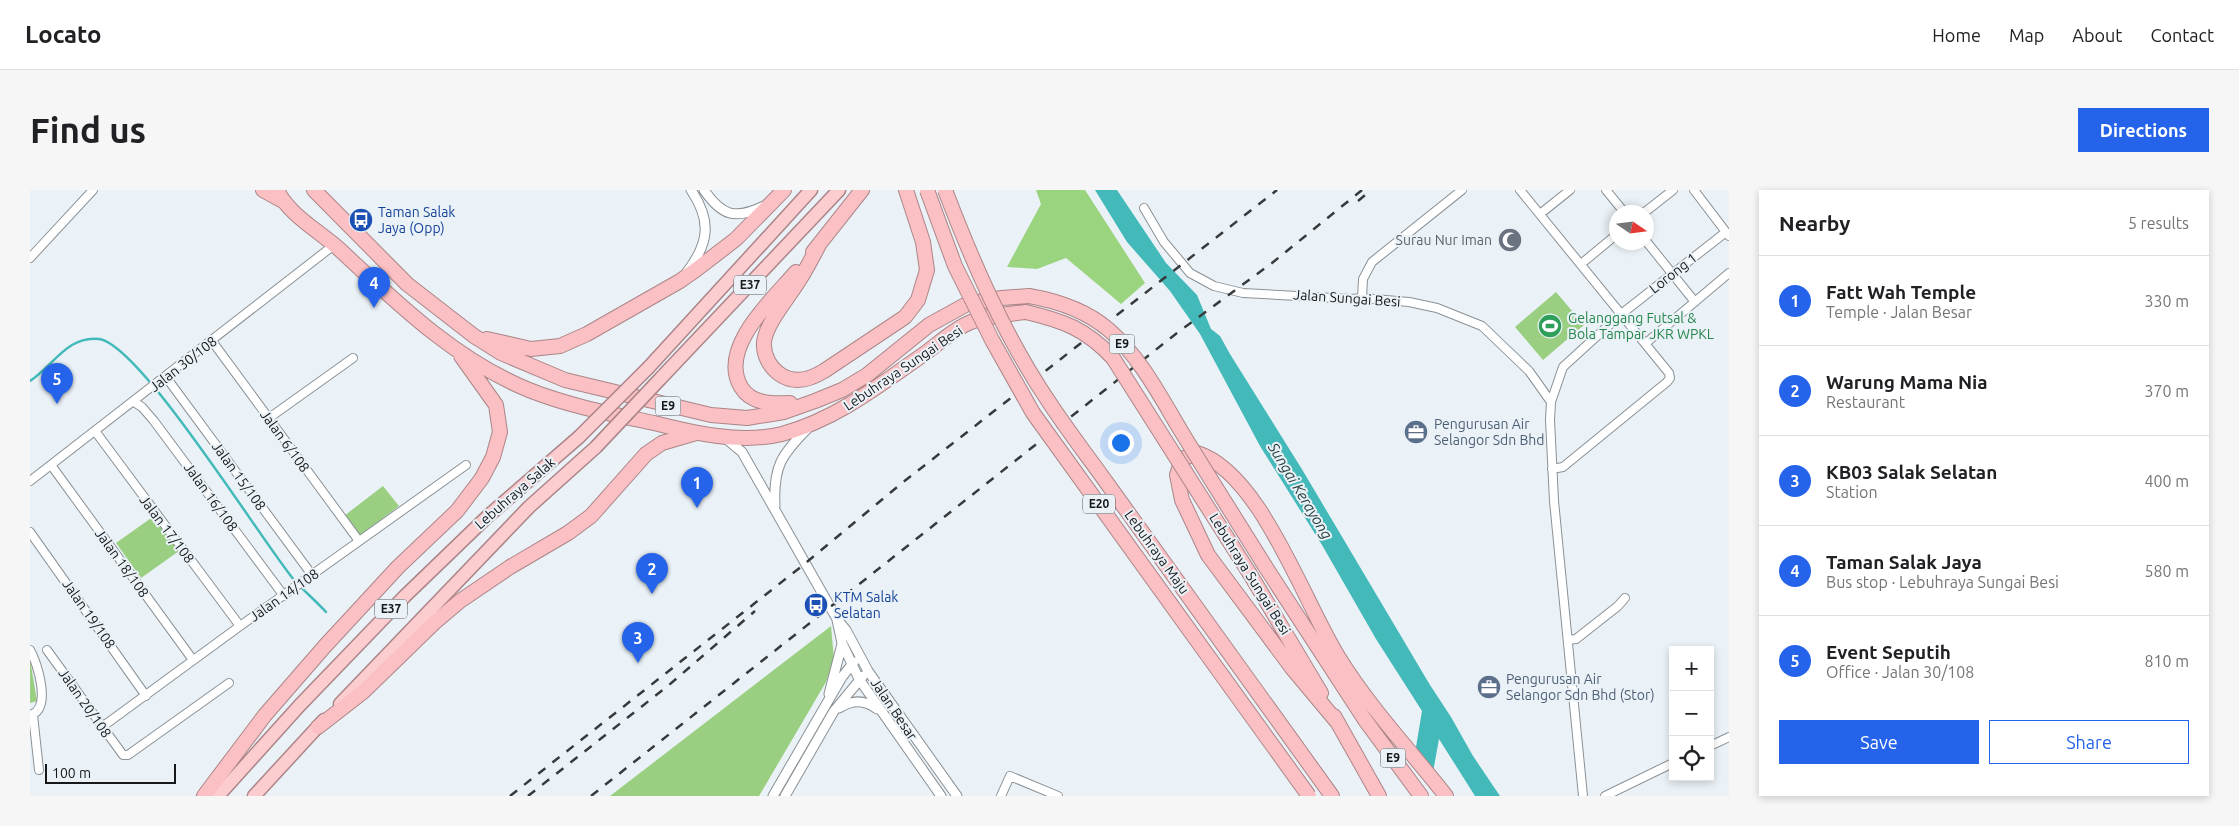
<!DOCTYPE html>
<meta charset="utf-8">
<style>
:root{--surface:#fff;--page:#f6f6f6;--text:#202124;--muted:#757577;--line:#e0e0e0;--accent:#2563eb}
body{margin:0;font-family:Ubuntu,sans-serif;background:var(--page);color:var(--text)}
.controls{position:absolute;right:15px;bottom:15px;display:grid;overflow:hidden;border-radius:0px;box-shadow:0 2px 8px #0003}
.controls button{width:45px;height:45px;display:grid;place-items:center;padding:0;border:0;border-bottom:1px solid var(--line);background:var(--surface);color:var(--text);font:25px sans-serif}
.compass{position:absolute;left:1579px;top:15px;width:45px;height:45px;border-radius:50%;background:var(--surface);box-shadow:0 2px 8px #0003;rotate:103deg}
.scale{position:absolute;left:15px;bottom:12px;width:131px;box-sizing:border-box;padding-left:5px;border:2px solid #16181a;border-top:0;font-size:14px;line-height:18px;white-space:nowrap;color:#16181a;-webkit-text-stroke:4px #eaf2f7;paint-order:stroke}
.you{position:absolute;left:1090px;top:252px;width:18px;height:18px;margin:-12px;border:4px solid #fff;border-radius:50%;background:#1a73e8;box-shadow:0 0 0 8px #1a73e833}
.badge{display:grid;place-items:center;width:32px;height:32px;border-radius:50%;background:var(--accent);color:#fff;font-size:16px;font-weight:700}
.pin{position:absolute;translate:-50% -41px;filter:drop-shadow(0 1px 2px #0008)}
.pin::after{content:'';position:absolute;top:26px;width:18px;height:15px;background:inherit;clip-path:polygon(0 0,100% 0,50% 100%)}
.list{margin:0;padding:0;list-style:none}
h2{display:flex;justify-content:space-between;align-items:center;height:65px;margin:0;padding:0 20px;font-size:21px}
h2 small{font-size:16px;font-weight:400;color:var(--muted)}
.list li{display:grid;grid-template-columns:32px 1fr auto;gap:15px;align-items:center;box-sizing:border-box;height:90px;padding:0 20px;border-top:1px solid var(--line)}
.list b{display:block;font-size:19px;white-space:nowrap}
.list p{margin:0;font-size:16px;white-space:nowrap;color:var(--muted)}
.list em{font-size:16px;font-style:normal;color:var(--muted)}
.actions{display:flex;gap:10px;padding:15px 20px}
.actions a{flex:1;padding:11px 0;border:1px solid var(--accent);border-radius:0px;text-align:center;font-size:18px;color:var(--accent)}
.actions .main{background:var(--accent);color:#fff}
.icon{flex:none;width:28px;height:28px;fill:none;stroke:currentColor;stroke-width:2;stroke-linecap:round;stroke-linejoin:round}
.map{position:relative;flex:none;width:1699px;height:606px;overflow:hidden;border-radius:0px}
header{display:flex;align-items:center;gap:30px;box-sizing:border-box;height:70px;padding:0 25px;background:var(--surface);border-bottom:1px solid var(--line)}
header strong{font-size:24px}
nav{display:flex;gap:28px;margin-inline-start:auto;font-size:18px}
.intro{display:flex;align-items:center;justify-content:space-between;box-sizing:border-box;height:120px;padding:0 30px}
h1{margin:0;font-size:35px}
.button{padding:12px 22px;border-radius:0px;background:var(--accent);color:#fff;font-size:18px;font-weight:700}
main{display:flex;gap:30px;padding:0 30px}
aside{flex:1;background:var(--surface);border-radius:0px;box-shadow:0 2px 8px #0003}
.map>svg:first-child{display:block}
.green{fill:#9acf81}
.forest{fill:#9ad47f}
.water{fill:#43b9ba}
.lines{fill:none;stroke-linecap:round;stroke-linejoin:round}
.stream{stroke:#43b9ba;stroke-width:2.5}
.minor-casing{stroke:#8a9196;stroke-width:10}
.tertiary-casing{stroke:#8a9196;stroke-width:11}
.trunk-casing{stroke:#ab8588;stroke-width:15}
.motorway-casing{stroke:#ab8588;stroke-width:16}
.minor{stroke:#fff;stroke-width:8}
.tertiary{stroke:#fff;stroke-width:9}
.trunk{stroke:#fccccf;stroke-width:12}
.motorway{stroke:#fbc0c3;stroke-width:14}
.rail{stroke:#373a3d;stroke-width:2.5;stroke-dasharray:9 9;stroke-linecap:butt}
.trunk-bridge-casing{stroke:#ab8588;stroke-width:15;stroke-linecap:butt}
.motorway-bridge-casing{stroke:#ab8588;stroke-width:16;stroke-linecap:butt}
.trunk-bridge{stroke:#fccccf;stroke-width:12}
.motorway-bridge{stroke:#fbc0c3;stroke-width:14}
.labels{text-anchor:middle;stroke-width:4;stroke-linejoin:round;paint-order:stroke}
.shield{fill:#eaf2f7;stroke:#56595c;stroke-width:1}
.shield-label{font-size:12px;font-weight:bold;fill:#16181a}
.transit-label{font-size:14px;fill:#164399;stroke:#eaf2f7;text-anchor:start}
.worship-label{font-size:14px;fill:#5b616d;stroke:#eaf2f7;text-anchor:end}
.street-label{font-size:14px;fill:#16181a;stroke:#eaf2f7}
.leisure-label{font-size:14px;fill:#27864d;stroke:#eaf2f7;text-anchor:start}
.service-label{font-size:14px;fill:#4e5e75;stroke:#eaf2f7;text-anchor:start}
.water-label{font-size:15px;font-style:italic;fill:#274040;stroke:#eaf2f7}
</style>
<header>
<strong>Locato</strong>
<nav><a>Home</a><a>Map</a><a>About</a><a>Contact</a></nav>
</header>
<div class="intro"><h1>Find us</h1><a class="button">Directions</a></div>
<main>
<div class="map">
<svg width="1699" height="606" viewBox="0 0 1699 606">
<rect width="100%" height="100%" fill="#eaf2f7"/>
<path class="green" d="M1526 102 1554 135 1513 170 1485 137Z
M353 296 369 316 329 346 314 326Z
M124 326 149 361 111 388 86 353Z
M801 436 804 469 796 492 729 606H580Z
M0 469 7 511 0 513Z"/>
<path class="forest" d="M1006 0H1055L1115 93 1091 114 1036 68 1007 79 977 77 1011 14Z"/>
<path class="water" d="M1065 0H1087L1136 73 1167 105 1181 139 1190 146 1200 164 1273 281 1400 495 1421 527 1443 566 1470 606H1445L1409 549 1403 582 1385 563 1392 521 1346 449 1292 355 1230 256 1170 144 1140 101 1097 52Z"/>
<g class="lines">
<path class="stream" d="M0 191C23 176 38 145 69 149 110 154 231 350 264 390 274 401 286 411 296 422"/>
<g class="minor-casing">
<path id="minor" d="M1490 0 1639 183 1640 188 1637 192 1533 277 1522 279
M1576 0 1594 22
M1664 0 1699 46
M1114 18 1134 52 1160 83 1184 96 1213 103 1321 109 1332 108 1379 112 1407 118 1452 136 1499 181 1521 212
M1615 22 1643 0
M1510 24 1540 0
M1616 51 1665 112
M0 68 63 0
M1551 74 1586 45
M1332 108 1333 89 1342 72 1432 0
M182 151 329 351
M1616 153 1699 83
M136 187 282 385
M104 212 112 217 124 231 254 406
M239 228 323 168
M65 241 210 436
M21 275 163 470
M0 291 304 55
M0 342 116 506
M1538 450 1546 449 1588 416 1595 408
M0 460C8 474 22 520 0 525
M17 460 93 565H98L199 493
M3 525 9 580
M72 537 210 436 436 275
M1680 556 1699 547
M971 606 980 586 1028 606
M1553 606 1524 311 1520 230 1521 212 1533 177 1590 125 1696 42
M1575 606 1643 573"/>
</g>
<g class="tertiary-casing">
<path id="tertiary" d="M674 0C692 26 705 30 734 16
M657 82C679 53 682 31 661 0
M694 247 712 262 807 429 816 440 838 481 927 606
M745 316C743 277 751 265 778 238
M807 430 812 453 829 489 911 606
M799 504 812 454
M809 518C822 510 834 509 847 519
M743 606 812 487 824 472
M755 606 804 521 833 486"/>
</g>
<g class="trunk-casing">
<path id="trunk" d="M619 177 781 0
M630 189 809 0
M310 514 499 317 566 257
M188 606 270 515 375 406 458 326 549 247
M224 606 294 530"/>
</g>
<g class="motorway-casing">
<path id="motorway" d="M233 0 253 11
M247 0C259 25 289 41 309 59 366 112 425 170 499 200 539 216 582 224 624 233 664 243 711 254 752 244 805 230 850 195 894 164 908 154 925 138 941 132 957 126 978 124 996 122
M284 0 377 94 444 146 471 163 535 190 681 225 717 228 754 222 785 211 812 200 837 185 899 135 937 114 972 108 999 106
M789 55C783 66 777 78 770 89 760 106 736 133 734 152 733 165 740 178 751 185 765 194 781 189 794 181L875 127 888 110 897 80 893 52 876 0
M783 62 832 0
M457 149 501 159 530 156 557 144 650 91 667 79 706 49 754 0
M760 213C742 214 721 214 711 197 688 158 742 110 766 82
M1079 296 1302 606
M1235 376 1335 530 1391 606
M1220 384 1291 503
M1304 526 1349 606
M1308 533 1262 478 1178 365 1152 310 1147 285 1152 269 1167 263C1231 283 1274 413 1309 468 1340 518 1380 560 1416 606
M288 537 333 502 404 433 430 411 480 377 538 343 561 326 616 264 632 253 666 243
M174 606 235 525 295 456 368 377 427 321 452 288 463 267 470 242 466 215 431 166"/>
</g>
<use href="#minor" class="minor"/>
<use href="#tertiary" class="tertiary"/>
<use href="#trunk" class="trunk"/>
<use href="#motorway" class="motorway"/>
<path class="rail" d="M1328 11 1341 0
M480 606 772 376 872 293 1247 0
M498 606 639 495 725 421
M561 606 1147 143 1242 73 1332 0"/>
<g class="trunk-bridge-casing">
<path id="trunk-bridge" d="M549 247 619 177
M566 257 630 189"/>
</g>
<g class="motorway-bridge-casing">
<path id="motorway-bridge" d="M897 0 925 76 962 150 1003 223 1279 606
M915 0C943 73 975 147 1019 212 1038 241 1059 268 1079 296
M999 106C1028 111 1057 121 1079 140 1110 167 1130 206 1151 241 1179 287 1207 331 1235 376
M996 122C1034 131 1056 139 1083 168L1220 384"/>
</g>
<use href="#trunk-bridge" class="trunk-bridge"/>
<use href="#motorway-bridge" class="motorway-bridge"/>
</g>
<defs>
<g id="bus-disc" transform="scale(1.25)"><circle r="9.5" fill="#1a4fb4" stroke="#eaf2f7"/><path d="M-5-6H5V4H4V6H2V4H-2V6H-4V4H-5ZM-3.5-4V0h7V-4ZM-3.5 1.2v1.5H-2V1.2ZM2 1.2v1.5H3.5V1.2Z" fill="#fff"/></g>
<g id="mosque-disc" transform="scale(1.25)"><circle r="9.5" fill="#6b7280" stroke="#eaf2f7"/><path d="M3.5-4.9A6 6 0 1 0 3.5 4.9A5 5 0 1 1 3.5-4.9Z" fill="#fff"/></g>
<g id="stadium-disc" transform="scale(1.25)"><circle r="9.5" fill="#2e9e5b" stroke="#eaf2f7"/><path d="M0-5a6.5 5 0 1 0 0 10a6.5 5 0 1 0 0-10ZM-3.5-1.8h7v3.6h-7Z" fill="#fff"/></g>
<g id="office-disc" transform="scale(1.25)"><circle r="9.5" fill="#5c6f8a" stroke="#eaf2f7"/><path d="M-6-3h4V-5.5h4V-3h4V5H-6ZM-1-4.5V-3h2v-1.5ZM-6 0V1H6V0Z" fill="#fff"/></g>
</defs>
<g fill-rule="evenodd">
<use href="#bus-disc" x="331" y="30"/>
<use href="#mosque-disc" x="1480" y="50"/>
<use href="#stadium-disc" x="1520" y="136"/>
<use href="#office-disc" x="1386" y="242"/>
<use href="#bus-disc" x="786" y="415"/>
<use href="#office-disc" x="1459" y="497"/>
</g>
<g class="labels">
<g class="shield">
<rect x="704" y="85.5" width="32" height="19" rx="4"/>
<rect x="1079.5" y="144.5" width="25" height="19" rx="4"/>
<rect x="625.5" y="206.5" width="25" height="19" rx="4"/>
<rect x="1053" y="304.5" width="32" height="19" rx="4"/>
<rect x="345" y="409.5" width="32" height="19" rx="4"/>
<rect x="1350.5" y="558.5" width="25" height="19" rx="4"/>
</g>
<g class="shield-label">
<text x="720" y="99">E37</text>
<text x="1092" y="158">E9</text>
<text x="638" y="220">E9</text>
<text x="1069" y="318">E20</text>
<text x="361" y="423">E37</text>
<text x="1363" y="572">E9</text>
</g>
<g class="transit-label">
<text x="348" y="27">Taman Salak<tspan x="348" dy="16">Jaya (Opp)</tspan></text>
<text x="804" y="412">KTM Salak<tspan x="804" dy="16">Selatan</tspan></text>
</g>
<g class="worship-label">
<text x="1462" y="55">Surau Nur Iman</text>
</g>
<g class="street-label">
<text transform="translate(1643 83) rotate(-38)" y="5">Lorong 1</text>
<text transform="translate(1317 108) rotate(4)" y="5">Jalan Sungai Besi</text>
<text transform="translate(153 174) rotate(-38)" y="5">Jalan 30/108</text>
<text transform="translate(873 178) rotate(-34)" y="5">Lebuhraya Sungai Besi</text>
<text transform="translate(255 251) rotate(54)" y="5">Jalan 6/108</text>
<text transform="translate(209 286) rotate(54)" y="5">Jalan 15/108</text>
<text transform="translate(485 303) rotate(-41)" y="5">Lebuhraya Salak</text>
<text transform="translate(181 307) rotate(54)" y="5">Jalan 16/108</text>
<text transform="translate(137 339) rotate(53)" y="5">Jalan 17/108</text>
<text transform="translate(1127 362) rotate(54)" y="5">Lebuhraya Maju</text>
<text transform="translate(92 373) rotate(54)" y="5">Jalan 18/108</text>
<text transform="translate(1220 384) rotate(58)" y="5">Lebuhraya Sungai Besi</text>
<text transform="translate(254 405) rotate(-35)" y="5">Jalan 14/108</text>
<text transform="translate(59 424) rotate(55)" y="5">Jalan 19/108</text>
<text transform="translate(55 513) rotate(55)" y="5">Jalan 20/108</text>
<text transform="translate(864 519) rotate(56)" y="5">Jalan Besar</text>
</g>
<g class="leisure-label">
<text x="1538" y="133">Gelanggang Futsal &amp;<tspan x="1538" dy="16">Bola Tampar JKR WPKL</tspan></text>
</g>
<g class="service-label">
<text x="1404" y="239">Pengurusan Air<tspan x="1404" dy="16">Selangor Sdn Bhd</tspan></text>
<text x="1476" y="494">Pengurusan Air<tspan x="1476" dy="16">Selangor Sdn Bhd (Stor)</tspan></text>
</g>
<g class="water-label">
<text transform="translate(1270 301) rotate(59)" y="5">Sungai Kerayong</text>
</g>
</g>
</svg>
<div class="controls">
<button>+</button>
<button>−</button>
<button><svg class="icon" aria-label="locate" viewBox="0 0 24 24"><circle cx="12" cy="12" r="6"/><path d="M12 2v4M12 18v4M2 12h4M18 12h4"/></svg></button>
</div>
<svg class="compass" viewBox="-18 -18 36 36"><path d="M0-13l5 13h-10z" fill="#e53935"/><path d="M0 13l5-13h-10z" fill="#757577"/></svg>
<div class="scale">100 m</div>
<div class="you"></div>
<div class="pin badge" style="left:667px;top:318px">1</div>
<div class="pin badge" style="left:622px;top:404px">2</div>
<div class="pin badge" style="left:608px;top:473px">3</div>
<div class="pin badge" style="left:344px;top:118px">4</div>
<div class="pin badge" style="left:27px;top:214px">5</div>
</div>
<aside>
<h2>Nearby<small>5 results</small></h2>
<ul class="list">
<li><span class="badge">1</span><div><b>Fatt Wah Temple</b><p>Temple · Jalan Besar</p></div><em>330 m</em></li>
<li><span class="badge">2</span><div><b>Warung Mama Nia</b><p>Restaurant</p></div><em>370 m</em></li>
<li><span class="badge">3</span><div><b>KB03 Salak Selatan</b><p>Station</p></div><em>400 m</em></li>
<li><span class="badge">4</span><div><b>Taman Salak Jaya</b><p>Bus stop · Lebuhraya Sungai Besi</p></div><em>580 m</em></li>
<li><span class="badge">5</span><div><b>Event Seputih</b><p>Office · Jalan 30/108</p></div><em>810 m</em></li>
</ul>
<div class="actions"><a class="main">Save</a><a>Share</a></div>
</aside>
</main>
